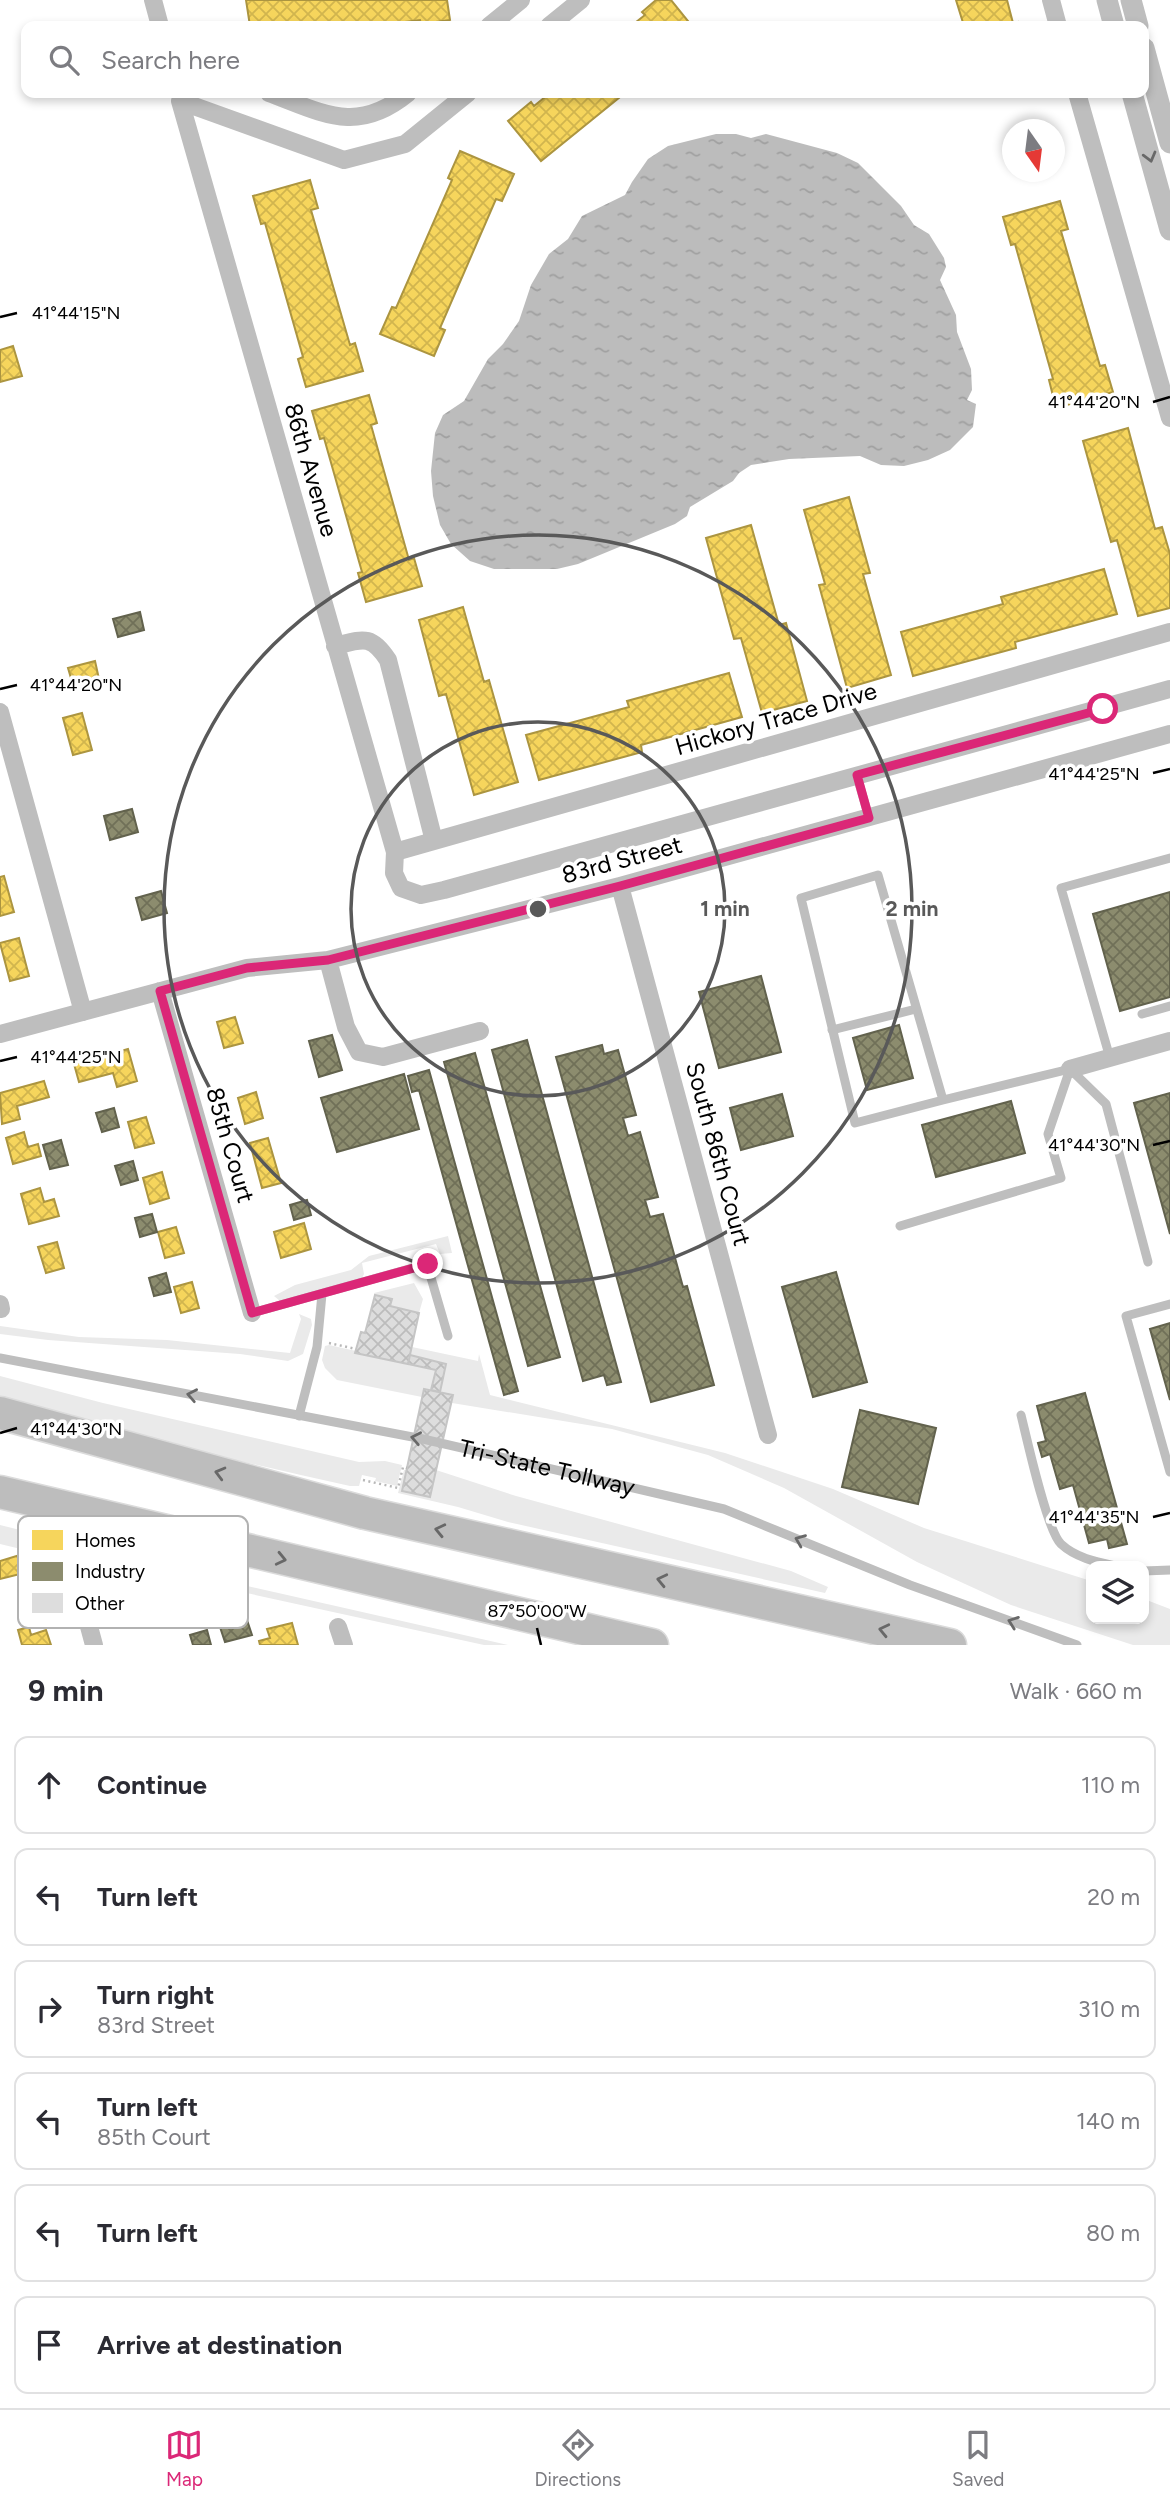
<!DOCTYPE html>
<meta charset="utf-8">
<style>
:root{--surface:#fff;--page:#f7f7f7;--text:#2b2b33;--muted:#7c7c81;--line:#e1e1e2;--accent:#db2777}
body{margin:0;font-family:Figtree,sans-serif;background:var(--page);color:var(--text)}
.controls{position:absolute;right:21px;bottom:21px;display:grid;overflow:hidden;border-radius:14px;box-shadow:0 4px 10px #0003}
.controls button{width:63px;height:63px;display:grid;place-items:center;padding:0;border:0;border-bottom:2px solid var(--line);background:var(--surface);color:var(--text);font:35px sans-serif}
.compass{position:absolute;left:1002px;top:119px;width:63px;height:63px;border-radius:50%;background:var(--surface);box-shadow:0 4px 10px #0003;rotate:166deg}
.stop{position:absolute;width:21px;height:21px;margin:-16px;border:5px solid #db2777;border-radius:50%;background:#fff}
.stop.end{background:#db2777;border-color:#fff;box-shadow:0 2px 7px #0008}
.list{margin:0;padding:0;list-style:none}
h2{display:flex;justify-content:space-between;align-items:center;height:91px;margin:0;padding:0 28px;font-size:30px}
h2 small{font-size:23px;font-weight:400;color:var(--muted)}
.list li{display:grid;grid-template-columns:46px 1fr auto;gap:21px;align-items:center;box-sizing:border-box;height:98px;margin:0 14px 14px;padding:0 14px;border:2px solid var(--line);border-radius:14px}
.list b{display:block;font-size:26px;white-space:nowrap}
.list p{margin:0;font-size:23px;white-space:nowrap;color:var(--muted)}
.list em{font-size:23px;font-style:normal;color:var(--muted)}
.icon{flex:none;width:38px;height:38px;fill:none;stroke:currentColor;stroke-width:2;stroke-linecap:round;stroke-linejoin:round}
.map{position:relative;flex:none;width:1170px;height:1645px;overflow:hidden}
.search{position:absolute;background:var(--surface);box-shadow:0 4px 10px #0003;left:21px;right:21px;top:21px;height:77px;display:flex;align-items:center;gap:18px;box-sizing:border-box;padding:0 24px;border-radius:14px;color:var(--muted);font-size:26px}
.sheet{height:763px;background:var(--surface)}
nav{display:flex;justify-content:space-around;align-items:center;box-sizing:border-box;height:98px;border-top:2px solid var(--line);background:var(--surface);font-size:19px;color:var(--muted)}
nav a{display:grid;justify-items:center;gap:4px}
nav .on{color:var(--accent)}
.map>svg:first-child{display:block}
.grass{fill:#eaeaea}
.water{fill:url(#water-ripples)}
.homes{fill:url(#homes-cross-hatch);stroke:#ac9540;stroke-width:2}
.industry{fill:url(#industry-cross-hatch);stroke:#62624d;stroke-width:2}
.building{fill:url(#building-cross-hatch);stroke:#c5c5c5;stroke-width:2}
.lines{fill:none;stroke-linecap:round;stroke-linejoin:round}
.motorway-casing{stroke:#dbdbdb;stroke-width:35}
.path{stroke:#b8b8b8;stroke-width:2.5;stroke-dasharray:2 3.5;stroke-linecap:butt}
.service{stroke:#bebebe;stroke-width:9}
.minor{stroke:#bebebe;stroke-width:18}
.tertiary{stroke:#bebebe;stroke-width:21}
.motorway{stroke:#bdbdbd;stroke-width:32}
.oneway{stroke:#686868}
.route{stroke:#db2777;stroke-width:9}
.ticks{fill:none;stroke:#000;stroke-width:2.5}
.ring{fill:none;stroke:#595959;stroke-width:3.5}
.labels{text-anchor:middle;stroke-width:7;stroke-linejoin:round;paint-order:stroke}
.street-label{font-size:24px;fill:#000;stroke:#fff}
.key{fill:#fff;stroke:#b2b2b2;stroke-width:2}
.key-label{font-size:19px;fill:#000}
.ticks-label{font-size:18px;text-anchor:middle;fill:#000;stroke:#fff;stroke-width:7;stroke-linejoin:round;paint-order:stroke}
.centre{fill:#595959;stroke:#fff;stroke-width:3.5}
.ring-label{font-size:21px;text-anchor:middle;font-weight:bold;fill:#595959;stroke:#fff;stroke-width:7;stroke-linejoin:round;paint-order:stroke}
</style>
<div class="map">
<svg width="1170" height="1645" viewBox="0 0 1170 1645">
<defs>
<pattern id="water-ripples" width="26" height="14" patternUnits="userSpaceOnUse" patternTransform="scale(1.75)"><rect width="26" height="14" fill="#bcbcbc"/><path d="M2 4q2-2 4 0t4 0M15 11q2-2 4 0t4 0" fill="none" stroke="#a0a0a0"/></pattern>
<pattern id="homes-cross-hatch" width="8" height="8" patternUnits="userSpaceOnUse" patternTransform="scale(1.75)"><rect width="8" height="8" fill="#f6d55c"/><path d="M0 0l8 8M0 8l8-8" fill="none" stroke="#d1b54e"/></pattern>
<pattern id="industry-cross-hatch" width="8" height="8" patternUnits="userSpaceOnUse" patternTransform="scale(1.75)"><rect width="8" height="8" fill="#8c8c6e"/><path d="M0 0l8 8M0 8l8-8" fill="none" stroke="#707058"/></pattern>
<pattern id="building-cross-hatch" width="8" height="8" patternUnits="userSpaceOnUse" patternTransform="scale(1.75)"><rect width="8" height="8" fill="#ddd"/><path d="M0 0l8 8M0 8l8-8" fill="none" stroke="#bcbcbc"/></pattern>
</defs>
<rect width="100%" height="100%" fill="#fff"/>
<path class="grass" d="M448 1236 452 1253 440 1254 436 1244 362 1263 364 1274 362 1278 280 1301 274 1296 295 1285 351 1270 369 1256Z
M414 1283 423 1299 419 1313 390 1306 392 1299 375 1295 374 1293Z
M299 1314 311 1319 312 1325 303 1354 288 1361 240 1354 48 1340 0 1334V1326L79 1337 167 1340 290 1353 301 1319Z
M329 1345 356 1351V1353L436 1370 431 1390 424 1389 422 1397 337 1380 325 1368 322 1360 325 1346Z
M412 1347 478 1361 479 1354 490 1395 725 1453 833 1489 924 1528 1091 1581V1619H1144V1599L1170 1609V1645H1133L1011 1605 917 1562 784 1488 708 1455 612 1429 452 1403 453 1395 440 1392 445 1364 410 1355Z
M0 1376 103 1403 359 1462 385 1461 402 1465 397 1486 375 1481 376 1478 362 1475 359 1486H350C232 1459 114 1434 0 1397Z
M404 1470H406L402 1491 430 1497 436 1470 516 1496 791 1571 828 1587 825 1593 508 1522 458 1507 398 1493Z
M0 1525 225 1581 508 1645H484L219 1587 200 1592 0 1544Z"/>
<path class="water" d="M716 134H736L751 138 766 134 837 153 858 163 901 206 914 225 929 234 944 258 946 267 940 280 956 315 957 332 971 369 972 390 967 400 976 404 973 427 950 450 928 460 904 466 881 465 860 456 789 459 751 465 739 473 733 481 690 507 687 516 675 524 578 564 557 569H494L470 561 451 544 440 525 433 496 431 471 435 433 443 415 464 401 488 359 503 344 519 321 531 285 549 254 568 239 582 216 625 195 632 182 648 159 668 146Z"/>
<path class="homes" d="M246 0H447L450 20 421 24 420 20 372 26H250Z
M656 0H671L692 26H631L645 15 642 12Z
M956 0H1007L1013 23 1018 22 1020 26H964Z
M550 93H625L541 161 508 121 531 102 534 106Z
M460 151 514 174 502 201 496 199 440 328 445 330 434 356 380 334 392 307 396 308 452 180 448 178Z
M310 180 318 208 311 210 350 345 355 343 363 371 306 387 298 359 303 357 265 223 261 224 253 196Z
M1060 201 1068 229 1061 231 1100 366 1105 365 1113 392 1056 408 1049 380 1053 379 1015 244 1011 245 1003 217Z
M13 346 22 376 0 382V350Z
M369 395 377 423 371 425 409 560 414 558 422 586 366 602 358 573 362 572 324 438 320 439 312 411Z
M1128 428 1155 529 1162 527 1170 554V608L1138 616 1117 540 1111 542 1083 441Z
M849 497 870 573 863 574 891 675 847 688 819 585 825 584 804 510Z
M751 525 779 625 786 623 807 701 762 713 741 638 734 639 706 538Z
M1104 569 1117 614 1015 642 1016 648 913 676 901 632 1003 604 1001 597Z
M463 607 484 682 489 680 518 782 474 795 446 694 439 696 419 620Z
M95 661 99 679 73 685 68 668Z
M729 673 742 717 641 745 642 752 539 780 526 735 629 707 627 701Z
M82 713 92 750 73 755 63 718Z
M4 876 14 912 0 916V877Z
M19 938 29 976 10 981 0 943Z
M235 1017 243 1043 224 1048 217 1022Z
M128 1049 137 1081 117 1087 113 1073 79 1082 74 1064Z
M44 1081 49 1097 17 1106 20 1119 2 1124 0 1093Z
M256 1092 263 1118 245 1124 238 1098Z
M146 1117 154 1143 135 1148 128 1122Z
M24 1132 28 1147 38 1144 41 1156 13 1164 6 1138Z
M268 1138 281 1183 262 1188 250 1143Z
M162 1172 169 1198 150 1204 143 1178Z
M40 1188 44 1202 54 1199 59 1216 29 1224 21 1194Z
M304 1223 311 1249 281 1258 274 1232Z
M176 1227 184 1253 165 1258 158 1232Z
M57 1242 64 1268 46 1273 38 1247Z
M192 1282 199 1308 181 1313 174 1287Z
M23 1554 28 1572 0 1579V1561Z
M292 1623 298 1645H260L259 1641 270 1638 267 1629Z
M29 1627 31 1635 46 1630 51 1645H22L18 1630Z"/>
<path class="industry" d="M140 612 144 630 118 637 113 619Z
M132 809 138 832 110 840 104 816Z
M161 891 167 913 142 920 136 898Z
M1170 892V997L1120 1011 1093 914Z
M761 976 781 1052 719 1068 699 992Z
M899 1025 913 1078 867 1090 853 1038Z
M332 1035 342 1070 319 1077 309 1041Z
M527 1040 621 1382 607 1385 604 1375 583 1381 492 1050Z
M602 1045 604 1054 618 1050 636 1115 623 1118 628 1136 640 1132 658 1197 645 1200 650 1217 663 1214 683 1287 687 1286 714 1385 651 1402 556 1057Z
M475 1053 560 1357 528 1366 444 1062Z
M429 1070 518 1391 504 1395 419 1090 412 1092 408 1076Z
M404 1074 419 1129 337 1152 321 1098Z
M1170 1093V1234L1134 1103Z
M782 1094 793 1136 741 1150 730 1108Z
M1011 1101 1025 1153 936 1177 922 1125Z
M114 1108 119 1127 102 1132 96 1113Z
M61 1140 68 1165 50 1169 43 1145Z
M133 1161 138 1180 121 1185 115 1166Z
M307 1200 311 1215 294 1220 290 1205Z
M152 1214 157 1232 140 1237 135 1218Z
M836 1272 867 1382 813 1397 782 1287Z
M166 1273 171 1292 154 1296 149 1278Z
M1170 1323V1400L1150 1329Z
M1085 1393 1127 1544 1109 1548 1107 1539 1089 1543 1073 1485 1060 1489 1050 1454 1042 1457 1038 1443 1046 1441 1037 1406Z
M860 1410 936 1428 918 1504 842 1487Z
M246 1617 252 1635 225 1642 219 1624Z
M207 1630 211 1645H193L190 1635Z"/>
<path class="building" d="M375 1295 392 1299 390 1306 419 1313 408 1364 355 1353 361 1332 365 1333Z
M410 1355 446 1364 440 1392 431 1390 436 1370 408 1364Z
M424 1389 453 1395 430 1497 402 1491Z"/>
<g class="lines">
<g class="motorway-casing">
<path id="motorway" d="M0 1413 365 1513 950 1645
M0 1492 652 1645"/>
</g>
<path class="path" d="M329 1343 356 1349
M363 1480 398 1488 403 1467 407 1468"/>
<g class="service">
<path d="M857 776 869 818"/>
<path d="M1142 1014 1170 1006"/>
<path d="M832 1030 916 1009"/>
<path d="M1110 1058 1061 888 1170 858"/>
<path d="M1070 1069 1106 1104 1148 1262"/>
<path d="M943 1100 855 1123 801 898 878 875 943 1100 1070 1069"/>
<path d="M900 1226 1061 1178 1048 1134 1070 1069"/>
<path d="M1170 1304 1126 1316 1170 1472"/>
<path d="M252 1313 427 1264 448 1336"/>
<path id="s1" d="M0 1358 423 1439 724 1509 910 1585 1077 1645"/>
<path d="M1021 1415C1027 1439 1047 1531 1061 1544 1076 1558 1097 1562 1116 1566"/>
<path d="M299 1416 317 1347 322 1294"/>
<path d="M1144 1571 1170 1570"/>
</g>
<path class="minor" d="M153 0 160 26
M1051 0 1058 26
M489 26 521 0
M549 26 581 0
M269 93C323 113 357 135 408 93
M1077 93 1170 418
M180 101 395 852 394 873 401 888 421 895 444 890 1170 689
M180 101 344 160 405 144 468 93
M335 646C363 639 371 634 388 660L434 841
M0 712 83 1012
M395 852 1170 632
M620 886 768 1435
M328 960 346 1027 359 1052 383 1057 480 1031
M160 991 252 1313
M0 1034 247 968 328 960 620 886 1170 734
M1070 1069 1170 1041
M0 1304 1 1309
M74 1571 94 1645
M338 1627 344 1645"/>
<path class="tertiary" d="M1107 0 1114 26
M1131 0 1138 26
M1144 48 1170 143
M1132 93 1170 230"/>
<use href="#motorway" class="motorway"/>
</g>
<defs><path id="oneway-chevron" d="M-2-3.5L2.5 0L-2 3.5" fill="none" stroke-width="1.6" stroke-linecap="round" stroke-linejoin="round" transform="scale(1.75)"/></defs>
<g class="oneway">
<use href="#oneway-chevron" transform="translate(1150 157) rotate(75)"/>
<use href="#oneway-chevron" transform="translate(192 1395) rotate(-169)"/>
<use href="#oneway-chevron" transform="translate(416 1438) rotate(-169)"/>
<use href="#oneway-chevron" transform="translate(220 1473) rotate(-165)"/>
<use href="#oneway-chevron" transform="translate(440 1530) rotate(-167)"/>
<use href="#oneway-chevron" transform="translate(800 1540) rotate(-158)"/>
<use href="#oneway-chevron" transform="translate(281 1559) rotate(13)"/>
<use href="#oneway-chevron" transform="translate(662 1580) rotate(-167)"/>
<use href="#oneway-chevron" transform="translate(1013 1622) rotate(-160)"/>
<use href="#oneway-chevron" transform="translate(884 1630) rotate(-167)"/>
</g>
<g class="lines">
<path class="route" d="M428 1264 252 1313 160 991 247 968 328 960 620 886 869 818 857 775 1103 709"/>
</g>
<path class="ticks" d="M0 317 17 313M1153 402 1170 397M0 689 17 685M1153 773 1170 769M0 1061 17 1057M1153 1145 1170 1141M0 1433 17 1428M1153 1517 1170 1513M537 1628 541 1645"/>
<g class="ring">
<circle cx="538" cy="909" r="187"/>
<circle cx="538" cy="909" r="374"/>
</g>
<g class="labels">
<g class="street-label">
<text transform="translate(311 470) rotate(74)" y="8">86th Avenue</text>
<text transform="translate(776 719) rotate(-16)" y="8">Hickory Trace Drive</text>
<text transform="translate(622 860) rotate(-15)" y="8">83rd Street</text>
<text transform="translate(230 1145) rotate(74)" y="8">85th Court</text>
<text transform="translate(718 1154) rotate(75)" y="8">South 86th Court</text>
<text dy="8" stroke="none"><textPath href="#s1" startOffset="558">Tri-State Tollway</textPath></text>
</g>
</g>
<rect x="18" y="1516" width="230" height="112" rx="10" class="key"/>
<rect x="32" y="1530" width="31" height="20" fill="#f6d55c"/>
<rect x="32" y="1562" width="31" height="19" fill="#8c8c6e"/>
<rect x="32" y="1593" width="31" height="20" fill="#ddd"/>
<g class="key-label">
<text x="75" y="1547">Homes</text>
<text x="75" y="1578">Industry</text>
<text x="75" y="1610">Other</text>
</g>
<g class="ticks-label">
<text x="76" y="319">41°44'15"N</text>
<text x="1094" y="408">41°44'20"N</text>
<text x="76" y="691">41°44'20"N</text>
<text x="1094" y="780">41°44'25"N</text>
<text x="76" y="1063">41°44'25"N</text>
<text x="1094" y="1151">41°44'30"N</text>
<text x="76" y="1435">41°44'30"N</text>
<text x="1094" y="1523">41°44'35"N</text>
<text x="537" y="1617">87°50'00"W</text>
</g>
<circle cx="538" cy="909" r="10" class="centre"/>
<g class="ring-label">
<text x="725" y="916">1 min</text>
<text x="912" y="916">2 min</text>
</g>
</svg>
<div class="controls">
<button><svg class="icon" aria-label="layers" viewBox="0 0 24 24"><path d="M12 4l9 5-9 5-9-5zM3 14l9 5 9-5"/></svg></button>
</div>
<svg class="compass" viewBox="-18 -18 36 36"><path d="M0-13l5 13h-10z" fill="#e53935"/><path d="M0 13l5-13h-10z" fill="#7c7c81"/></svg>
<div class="stop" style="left:1103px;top:709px"></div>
<div class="stop end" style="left:428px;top:1264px"></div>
<div class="search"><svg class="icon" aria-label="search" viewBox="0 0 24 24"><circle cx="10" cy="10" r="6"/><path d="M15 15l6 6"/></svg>Search here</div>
</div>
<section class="sheet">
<h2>9 min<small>Walk · 660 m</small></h2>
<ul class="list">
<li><svg class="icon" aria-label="ahead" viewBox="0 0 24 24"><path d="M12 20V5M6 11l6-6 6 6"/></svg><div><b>Continue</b></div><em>110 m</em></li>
<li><svg class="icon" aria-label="left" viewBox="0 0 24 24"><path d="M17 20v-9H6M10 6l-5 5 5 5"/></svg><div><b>Turn left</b></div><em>20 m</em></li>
<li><svg class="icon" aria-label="right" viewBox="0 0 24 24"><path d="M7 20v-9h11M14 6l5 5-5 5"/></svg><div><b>Turn right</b><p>83rd Street</p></div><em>310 m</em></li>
<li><svg class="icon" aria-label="left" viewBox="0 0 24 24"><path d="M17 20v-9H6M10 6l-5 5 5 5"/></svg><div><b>Turn left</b><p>85th Court</p></div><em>140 m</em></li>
<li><svg class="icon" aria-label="left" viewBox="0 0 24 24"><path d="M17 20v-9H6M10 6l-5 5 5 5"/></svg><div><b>Turn left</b></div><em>80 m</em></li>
<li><svg class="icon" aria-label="arrive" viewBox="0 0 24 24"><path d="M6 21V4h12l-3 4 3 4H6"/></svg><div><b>Arrive at destination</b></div></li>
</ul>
</section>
<nav>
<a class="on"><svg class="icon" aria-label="map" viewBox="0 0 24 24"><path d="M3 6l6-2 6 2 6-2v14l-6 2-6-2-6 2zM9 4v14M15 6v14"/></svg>Map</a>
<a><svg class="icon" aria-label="directions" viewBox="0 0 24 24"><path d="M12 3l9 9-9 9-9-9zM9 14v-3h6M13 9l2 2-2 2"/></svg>Directions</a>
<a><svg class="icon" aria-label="saved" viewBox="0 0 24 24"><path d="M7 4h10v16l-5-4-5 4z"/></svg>Saved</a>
</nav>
